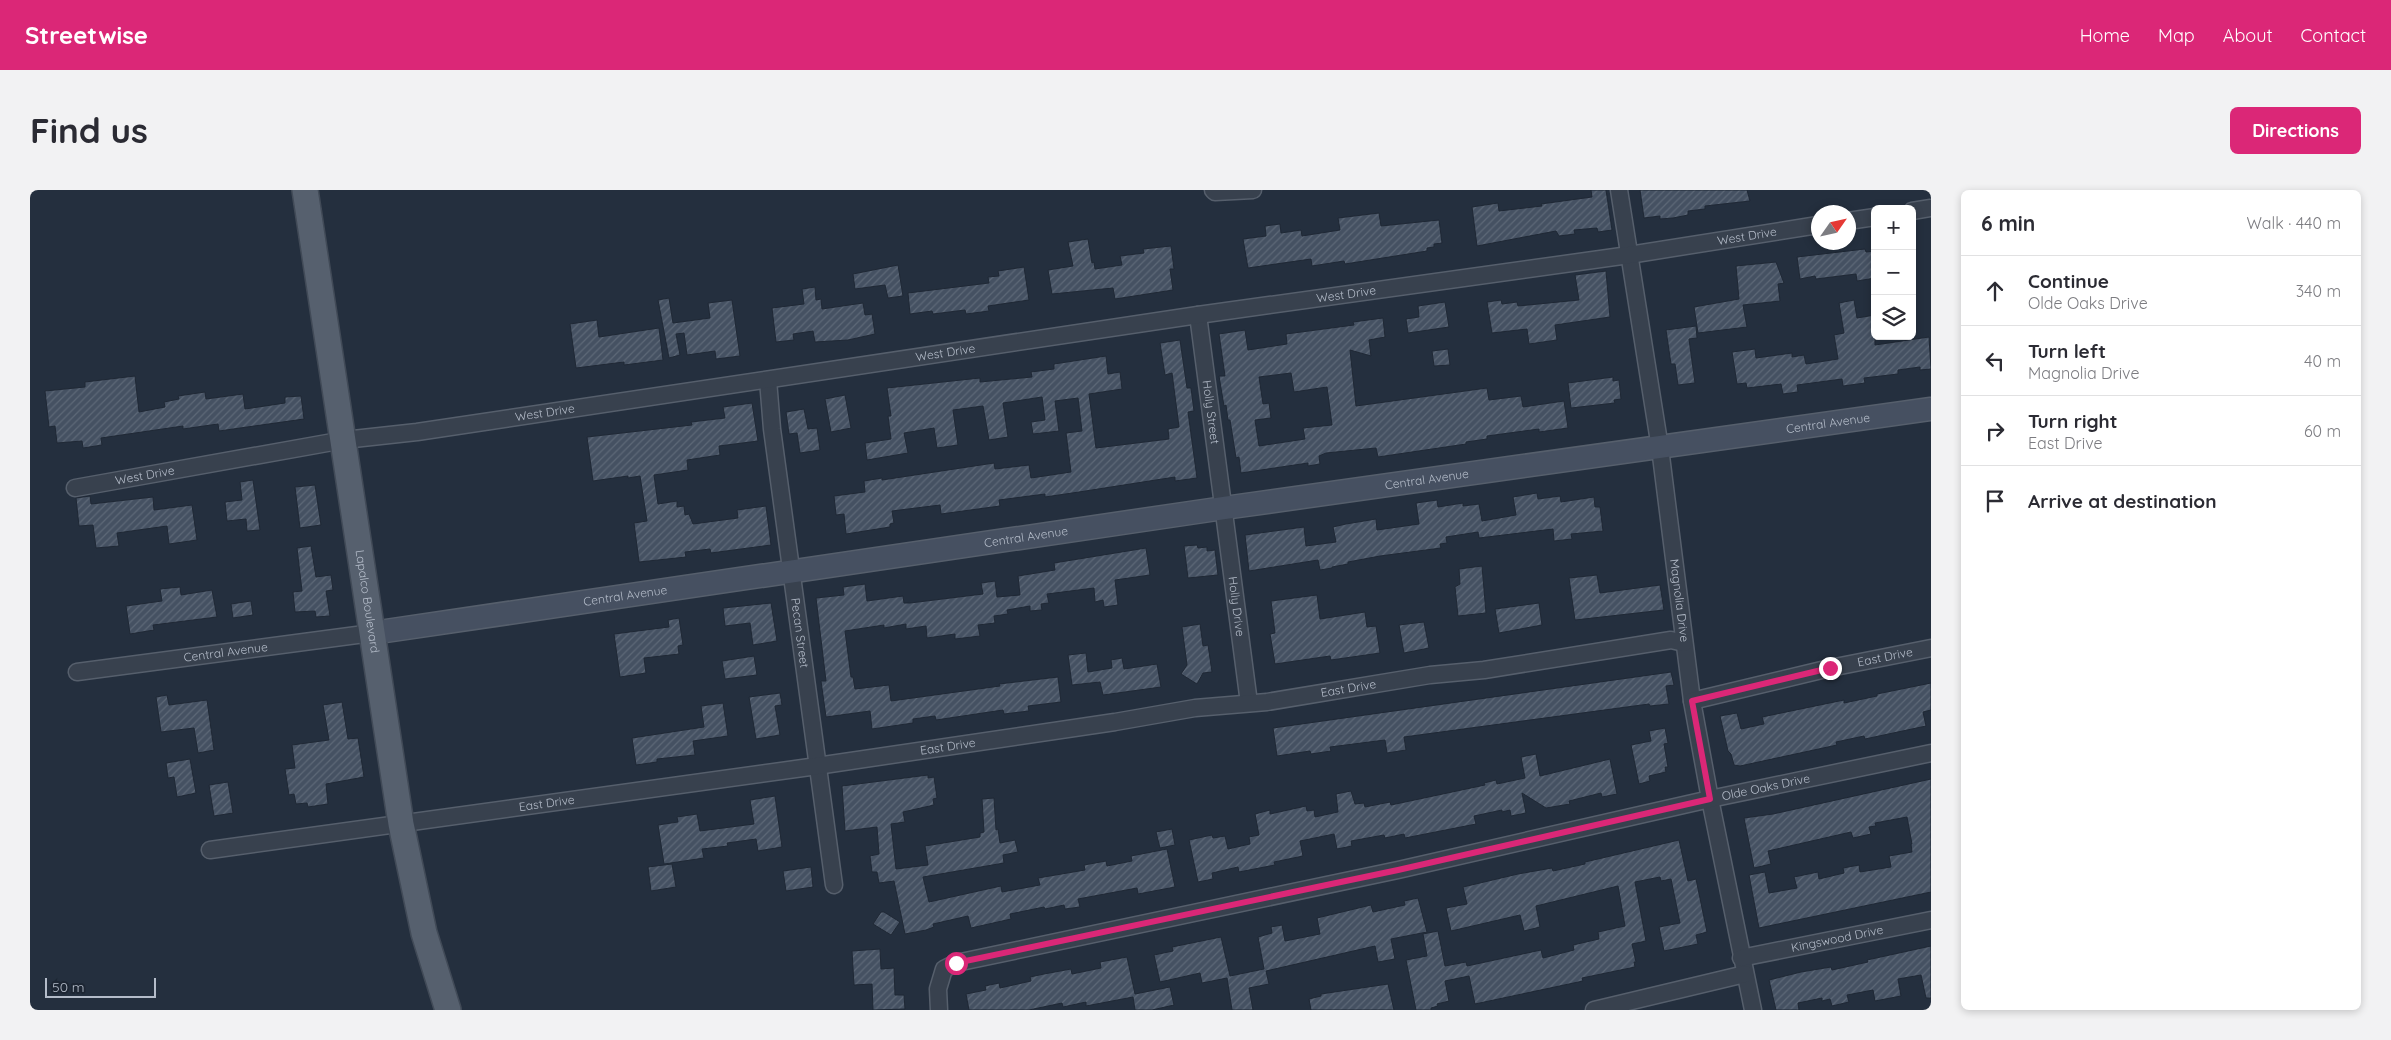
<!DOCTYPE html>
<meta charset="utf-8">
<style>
:root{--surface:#fff;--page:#f2f2f3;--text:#2b2b33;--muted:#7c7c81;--line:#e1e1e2;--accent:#db2777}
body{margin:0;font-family:Quicksand,sans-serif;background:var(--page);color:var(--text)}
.controls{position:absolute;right:15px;top:15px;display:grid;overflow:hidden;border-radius:8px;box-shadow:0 2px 8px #0003}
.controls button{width:45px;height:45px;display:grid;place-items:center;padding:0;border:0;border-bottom:1px solid var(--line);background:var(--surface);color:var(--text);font:25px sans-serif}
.compass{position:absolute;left:1781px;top:15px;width:45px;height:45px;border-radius:50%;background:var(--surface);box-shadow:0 2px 8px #0003;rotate:56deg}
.scale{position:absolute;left:15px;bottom:12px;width:111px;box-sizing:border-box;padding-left:5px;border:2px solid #b4bcc9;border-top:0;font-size:14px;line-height:18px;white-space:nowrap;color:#b4bcc9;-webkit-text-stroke:4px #1d2633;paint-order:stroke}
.stop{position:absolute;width:15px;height:15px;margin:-11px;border:4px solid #db2777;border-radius:50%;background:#fff}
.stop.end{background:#db2777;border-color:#fff;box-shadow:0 1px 5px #0008}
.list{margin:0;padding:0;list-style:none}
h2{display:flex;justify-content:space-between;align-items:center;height:65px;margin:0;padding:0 20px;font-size:21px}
h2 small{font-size:16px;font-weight:400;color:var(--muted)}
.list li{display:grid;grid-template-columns:32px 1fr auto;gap:15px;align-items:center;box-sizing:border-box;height:70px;padding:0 20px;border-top:1px solid var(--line)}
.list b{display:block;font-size:19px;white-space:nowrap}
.list p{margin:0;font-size:16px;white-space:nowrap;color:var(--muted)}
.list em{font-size:16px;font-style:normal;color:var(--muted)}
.icon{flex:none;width:28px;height:28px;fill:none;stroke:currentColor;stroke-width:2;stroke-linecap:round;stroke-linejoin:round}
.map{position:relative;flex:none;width:1901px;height:820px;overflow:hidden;border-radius:8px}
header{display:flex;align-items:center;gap:30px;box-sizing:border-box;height:70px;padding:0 25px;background:var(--accent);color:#fff}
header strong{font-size:24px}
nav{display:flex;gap:28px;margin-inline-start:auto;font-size:18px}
.intro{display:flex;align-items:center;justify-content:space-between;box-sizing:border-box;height:120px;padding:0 30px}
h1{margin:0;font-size:35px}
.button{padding:12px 22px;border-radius:8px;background:var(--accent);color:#fff;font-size:18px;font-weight:700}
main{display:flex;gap:30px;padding:0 30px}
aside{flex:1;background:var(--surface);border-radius:8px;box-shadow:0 2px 8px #0003}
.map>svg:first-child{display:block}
.building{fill:url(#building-hatch);stroke:#1f2835;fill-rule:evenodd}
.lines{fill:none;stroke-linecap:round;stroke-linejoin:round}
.street-casing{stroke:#565f6c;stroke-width:19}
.secondary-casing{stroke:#565f6c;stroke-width:25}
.primary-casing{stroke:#414a57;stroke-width:28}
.street{stroke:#38414e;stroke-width:16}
.secondary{stroke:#465061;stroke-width:22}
.primary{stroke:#56606e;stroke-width:25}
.route{stroke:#db2777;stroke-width:6}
.labels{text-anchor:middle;stroke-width:5;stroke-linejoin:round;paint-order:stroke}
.street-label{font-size:12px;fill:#b4bcc9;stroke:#1d2633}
</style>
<header>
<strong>Streetwise</strong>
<nav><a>Home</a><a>Map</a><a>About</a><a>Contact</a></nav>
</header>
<div class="intro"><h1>Find us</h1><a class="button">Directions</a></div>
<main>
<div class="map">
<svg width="1901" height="820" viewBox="0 0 1901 820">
<defs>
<pattern id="building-hatch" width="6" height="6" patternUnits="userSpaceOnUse" patternTransform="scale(1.25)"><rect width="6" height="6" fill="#455162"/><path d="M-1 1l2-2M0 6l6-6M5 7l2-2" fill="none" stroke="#5d6877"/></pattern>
</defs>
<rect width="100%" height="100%" fill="#242f3e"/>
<path class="building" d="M1561 0H1576L1582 40 1568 42 1567 38 1544 40 1545 44 1529 46 1526 41 1447 56 1442 17 1468 13 1469 21 1512 16 1511 14 1562 7Z
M1610 0H1717L1720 11 1675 16V19L1658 21V25L1643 28 1630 29V26L1614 28Z
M1349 23 1351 36 1409 30 1412 53 1404 54V57L1397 58V61L1315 74 1314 71 1282 76 1281 69 1218 78 1213 49 1236 46 1235 36 1250 34 1251 43 1271 40 1272 46 1310 40 1308 28Z
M1058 49 1062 73 1064 72 1065 79 1092 75 1090 66 1114 63 1113 59 1141 56 1144 79H1140L1143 100 1085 109 1083 98 1022 104 1018 80 1043 76 1038 52Z
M1835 59 1836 62 1845 61V88L1827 91 1826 84 1786 89 1785 86 1770 89 1767 67Z
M1746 72 1754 93 1748 94 1750 111 1713 115 1717 137 1668 143 1664 117 1709 109 1706 76Z
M868 75 873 106 858 108 855 95 825 99 823 84Z
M994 77 999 110 958 116 959 121 936 124 935 120 903 124 902 121 880 124 878 103 959 93 958 87 969 86 968 81Z
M1576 81 1580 127 1525 135 1527 150 1499 154 1497 139 1462 143 1457 112 1471 110 1472 114 1487 112 1488 116 1549 110 1545 85Z
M785 97 786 110 791 109 792 119 833 113 835 125 842 124 845 144 818 150 785 152 783 141 763 144 764 150 746 152 742 118 774 114 772 99Z
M639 108 643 133 680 128 678 113 702 110 710 166 686 169 685 161 657 165 654 143 646 144 650 165 639 168 628 110Z
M1824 110 1827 128 1845 125V155L1899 147 1901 179 1890 180V177L1868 180V184L1834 188 1835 193 1813 196 1812 189 1767 195 1768 202 1753 204 1751 194 1717 198 1716 193 1707 194 1702 162 1725 159 1726 168 1762 163V167L1774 165 1776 174 1808 169 1804 145 1814 143 1809 113Z
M1415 112 1419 137 1378 143 1376 129 1389 127 1388 116Z
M1353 128 1355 147 1339 150 1341 166 1320 160 1326 216 1457 198 1459 210 1491 206 1493 217 1534 211 1538 238 1509 242V239L1457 246V249L1436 252V254L1348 267 1346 258 1296 263 1289 266 1290 274 1278 276V273L1211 283 1209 267 1206 268 1200 230H1198L1196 215 1194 216 1189 186H1195L1189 144 1215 140 1218 160 1257 154 1256 144 1324 135 1323 132ZM1261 183 1264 202 1297 197 1302 235 1273 238 1275 249 1229 256 1225 230 1241 228 1239 213 1233 214 1229 187Z
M567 130 569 147 629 138 633 170 594 175V172L546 178 540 134Z
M1666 136 1667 148 1659 149 1665 193 1648 195 1645 174H1641L1636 140Z
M1150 150 1157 198H1161L1164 221 1158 222 1167 288 1145 291V287L1049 302 1015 307V304L969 310 970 316 911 324 910 315 862 321 864 333 860 334V337L816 344 814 324 806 325 804 306 835 302 834 291 852 288V290L964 273 965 279 999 275 1001 288 1041 282 1036 243 1052 241 1048 208 1025 211 1029 241 1003 244 1001 232 1015 230 1012 207 973 213 978 247 959 250 953 216 923 220 928 255 907 258 904 238 874 243 878 263 837 270 835 253 861 249 858 226H861L857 198 950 188V192L1002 187 1001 182 1024 179V174L1076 166 1078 184 1090 182 1092 199 1059 204 1066 258 1139 249 1138 239 1149 237 1142 183 1135 185 1130 153Z
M1418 159 1420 175 1404 176 1402 161Z
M105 186 109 222 135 217 134 212 149 209 148 206 175 202 176 209 213 204 215 219 255 213V207L271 206 274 229 189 241 188 234 153 239V236L71 248 72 255 53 258 52 251 27 253 25 236 19 237 15 201 55 197V192Z
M1583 187V191L1589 190 1591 209 1584 210 1585 213 1541 218 1538 193Z
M815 205 821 238 801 242 795 209Z
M722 213 728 251 689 256 690 265 657 270 658 280 624 285 628 314 647 311V317L654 316 655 325 659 324 663 334 708 328 707 320 736 316 741 355 681 363 680 359 655 362 656 367 609 372 604 333 617 331 610 286 598 288V286L563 291 557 247 662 235 661 232 695 228 693 217Z
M774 219 778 239 787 238 790 260 770 263 767 243 759 244 756 222Z
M223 290 230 340 217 341 216 329 197 331 195 312 212 310 210 292Z
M285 295 291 335 270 338 265 297Z
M1507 303 1508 309 1530 306 1531 312 1564 307 1565 317H1570L1573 341 1541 344 1542 349 1524 351 1523 339 1449 348 1448 342 1416 347 1417 353 1410 354 1411 358 1350 366 1318 372V374L1302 377V378L1290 380 1288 370 1219 381 1215 345 1274 337 1276 356 1306 352 1303 337 1316 334 1346 329 1347 340 1389 334 1386 313 1407 310 1408 317 1433 313V316L1449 314 1452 331 1486 325 1483 307Z
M60 306 61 314 123 307 124 320 162 315 167 350 139 354 137 336 87 343 89 356 66 358 63 335 49 336 46 308Z
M1167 355 1168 358 1177 357V361L1185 360 1188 385 1158 388 1154 356Z
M281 356 286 387 301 385 303 400 296 401 300 426 286 427 285 421 265 422 263 402 272 401 267 358Z
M1116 358 1120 385 1085 390 1088 415 1074 417 1073 410 1065 412 1064 398 1017 404 1019 413 1011 414 1012 420 1000 421V416L977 420 978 424 964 426 965 433 948 435 950 446 925 449V444L897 448 896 436 876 439V434L854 438V435L815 441 821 487H823L825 499 859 495 861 511 970 496 969 494 1028 487 1031 512 998 516 999 521 974 524 973 520 906 530 905 526 883 529V533L842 539 840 521 796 527 791 491H796L786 408 814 405 813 397 835 394 837 411 873 406 874 413H880L953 404 951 393 965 391 967 407 990 405 988 386 1025 380 1024 373Z
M1452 376 1456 423 1428 426 1425 397 1430 394 1429 379Z
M1567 385 1570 403 1630 395 1634 420 1545 430 1539 388Z
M150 397 151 405 182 400 187 427 123 435 124 440 100 444 96 416 132 411 130 399Z
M1287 405 1290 429 1335 422 1337 437 1346 436 1350 463 1301 470 1300 466 1245 474 1240 444 1245 443 1241 411Z
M221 411 223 425 203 428 201 414Z
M741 413 747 451 723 455 720 433 695 436 693 418Z
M1509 413 1512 435 1469 443 1465 419Z
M649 428 653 455 648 456 649 464 614 468 616 483 590 487 584 444 639 437 638 430Z
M1394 432 1399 458 1374 463 1369 435Z
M1170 434 1173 456 1178 455 1182 482 1173 483 1167 494 1151 484 1157 475 1152 437Z
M1056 463 1058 482 1082 478 1081 470 1092 468 1094 479 1127 474 1131 497 1073 505 1070 492 1042 495 1038 465Z
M724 466 727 485 695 489 692 471Z
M1641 482 1644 495 1636 496 1639 514 1620 516 1619 514 1374 547 1376 560 1357 563 1355 550 1300 557 1301 561 1281 564 1280 561 1247 566 1243 538Z
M1901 493V520L1893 522 1896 536 1835 549 1834 546 1806 552 1807 555 1710 576 1704 575 1701 564 1698 561 1690 526 1707 523 1711 539 1734 534 1732 527 1814 510V513L1847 506V504Z
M750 503 752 515 745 516 750 545 726 549 719 507Z
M137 505 139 515 177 510 184 560 168 563 164 538 131 542 126 507Z
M312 512 318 549 328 548 334 587 296 594 298 614 278 617 277 613 266 614 264 604 259 605 255 579 265 578 262 555 299 550 293 515Z
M693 513 698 546 663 551 665 565 627 569V572L606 575 602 548 674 537 671 516Z
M1635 538 1638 553 1634 554 1638 577H1635L1636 582 1619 586 1620 591 1609 594 1601 555 1621 551 1619 541Z
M1506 564 1510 586 1580 569 1587 604 1572 607 1571 603 1539 611 1540 614 1516 618 1492 603 1496 623 1481 626 1480 620 1472 622V620L1444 626 1446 634 1375 648 1374 644 1355 648 1354 645 1321 651 1322 656 1307 659 1304 644 1270 651 1273 666 1244 672 1245 675 1209 682 1208 677 1182 683 1183 689 1168 692 1159 650 1182 645 1183 648 1195 646 1198 659 1220 654 1219 647 1229 645 1225 624 1240 620V624L1276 616 1277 621 1284 620 1285 627 1308 622 1306 604 1321 601 1325 614 1334 613 1335 617 1360 612 1361 615 1455 595 1454 593 1466 590 1467 594 1495 588 1491 567Z
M160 569 166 603 147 607 144 587 138 588 136 573Z
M898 585V588L904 587 907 608 903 609 904 615 873 622 875 632 861 634 866 679 898 675 895 656 950 647V643L954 642 952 609 964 608 966 640 968 639 970 653 985 650 988 662 973 665 974 673 893 687 899 712 971 696 972 702 1010 695 1008 688 1055 680 1054 675 1076 671 1077 676 1102 671 1101 666 1137 659 1145 697 1108 704 1107 698 1048 709 1050 717 1035 719 1034 715 1015 719 1014 717 980 724 981 729 941 738 938 726 903 734 904 737 896 740 875 744 864 691 849 693 847 682H842L840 666 849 664 847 637 815 641 812 596Z
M1901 589V702L1729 738 1719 685 1735 682 1739 703 1767 698 1764 687 1788 682 1789 689 1814 683 1813 678 1829 675 1830 682 1861 677 1859 666 1882 662 1881 654H1882L1877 627 1845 633 1846 636 1839 637 1841 644 1823 648 1821 642 1738 661 1741 674 1724 678 1714 628 1743 624Z
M198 592 203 623 184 626 179 595Z
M745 606 752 657 728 661 726 649 697 653 698 656 672 659 674 668 634 674 628 635 648 632 647 627 667 624 670 641 724 634 720 610Z
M1142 639 1145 655 1130 658 1126 642Z
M1649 650 1658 691 1666 689 1677 742 1666 745 1668 754 1634 761 1629 737 1650 733 1641 689 1631 691 1630 687 1605 692 1616 751 1602 754 1606 772H1604L1605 777 1552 788 1553 791 1445 814 1439 786 1415 791 1419 811 1407 814 1408 816 1401 818V820H1386L1376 770 1397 766 1393 744 1408 741 1415 776 1436 772 1437 776 1511 760 1513 768 1544 760 1543 755 1569 749 1568 742 1595 736 1588 696 1506 716 1510 737 1494 741 1490 725 1421 741 1416 718 1437 714 1433 697 1488 684 1522 678 1523 681 1555 674V672Z
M642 674 646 697 621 701 618 677Z
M781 677 783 697 756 701 753 681Z
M1388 708 1397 742 1361 749 1365 769 1348 772 1345 756 1236 781 1239 794 1219 798 1223 820H1202L1197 788 1172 793 1170 783 1130 792 1124 765 1143 761 1142 757 1191 747 1200 786 1234 779 1228 747 1242 743 1241 737 1252 735 1255 751 1290 744 1287 728 1341 715 1343 722 1375 715 1374 711Z
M851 722H854L870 732 861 745 843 734Z
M1901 756V808H1896L1891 785 1868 789 1871 806 1845 811 1843 800 1817 805 1819 812 1802 816 1800 809 1792 811V808L1768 813 1769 820H1746L1739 790 1771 782 1801 777 1802 780 1838 772 1837 770Z
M850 759 851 779 864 778 865 805H874L875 819 843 820 842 794 824 795 822 761Z
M1097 767 1105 804 1140 797 1144 815 1122 820H1105L1103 807 1056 816V812L1033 817 1032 813 999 820H939L936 804 956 800 955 796 969 793 970 798 1001 791 1000 787 1014 784 1041 779 1042 784 1071 778 1070 772Z
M1358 794 1364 820H1281L1279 809 1291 806V804Z"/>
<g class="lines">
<g class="street-casing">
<g id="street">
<path d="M1183 0 1185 2 1223 0"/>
<path id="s1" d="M1589 0 1630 258 1662 511 1680 609 1723 820"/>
<path d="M1882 21 1901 18"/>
<path d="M1818 31 1845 27"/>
<path id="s2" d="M1168 125 1219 513"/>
<path id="s3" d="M738 190 742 239 804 695"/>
<path id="s4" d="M45 298 314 250 387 242 1168 125 1599 65 1788 35"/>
<path id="s5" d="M47 482 342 443"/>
<path id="s6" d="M1662 511 1800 478 1901 458"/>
<path id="s7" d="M180 660 780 577 1085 532 1165 518 1237 512 1400 485 1454 480 1641 450 1654 453"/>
<path id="s8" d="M1711 768 1901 730"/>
<path id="s9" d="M909 820 908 799 914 779 926 773 1368 680 1680 609 1901 563"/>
<path d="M1564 820 1715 784"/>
</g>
</g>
<g class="secondary-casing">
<g id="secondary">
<path id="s10" d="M342 443 1194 318 1901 219"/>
</g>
</g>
<g class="primary-casing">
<g id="primary">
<path id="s11" d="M275 0 371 634 394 743 418 820"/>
</g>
</g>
<use href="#street" class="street"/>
<use href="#secondary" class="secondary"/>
<use href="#primary" class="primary"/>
</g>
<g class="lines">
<path class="route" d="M926 773 1368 680 1680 609 1662 511 1800 478"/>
</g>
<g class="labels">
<g class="street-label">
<text dy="4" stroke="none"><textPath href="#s4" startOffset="1691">West Drive</textPath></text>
<text dy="4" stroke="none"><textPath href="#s4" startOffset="1286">West Drive</textPath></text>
<text dy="4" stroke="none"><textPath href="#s4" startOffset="881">West Drive</textPath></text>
<text dy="4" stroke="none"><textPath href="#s2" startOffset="98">Holly Street</textPath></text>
<text dy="4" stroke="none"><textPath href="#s4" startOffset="476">West Drive</textPath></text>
<text dy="4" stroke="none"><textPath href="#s10" startOffset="1471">Central Avenue</textPath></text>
<text dy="4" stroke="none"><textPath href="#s4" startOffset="71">West Drive</textPath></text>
<text dy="4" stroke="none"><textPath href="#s10" startOffset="1066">Central Avenue</textPath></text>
<text dy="4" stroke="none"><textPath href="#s10" startOffset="661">Central Avenue</textPath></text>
<text dy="4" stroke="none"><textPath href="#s10" startOffset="256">Central Avenue</textPath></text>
<text dy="4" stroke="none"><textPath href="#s1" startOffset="415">Magnolia Drive</textPath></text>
<text dy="4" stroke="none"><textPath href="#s11" startOffset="416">Lapalco Boulevard</textPath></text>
<text dy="4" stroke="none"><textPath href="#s2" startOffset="294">Holly Drive</textPath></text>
<text dy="4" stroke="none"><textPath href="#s3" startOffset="255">Pecan Street</textPath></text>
<text dy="4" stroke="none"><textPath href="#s5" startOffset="150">Central Avenue</textPath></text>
<text dy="4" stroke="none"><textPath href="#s6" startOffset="198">East Drive</textPath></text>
<text dy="4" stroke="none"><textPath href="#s7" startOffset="1150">East Drive</textPath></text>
<text dy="4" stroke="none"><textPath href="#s7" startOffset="745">East Drive</textPath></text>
<text dy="4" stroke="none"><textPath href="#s9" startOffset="884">Olde Oaks Drive</textPath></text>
<text dy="4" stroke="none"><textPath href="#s7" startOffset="340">East Drive</textPath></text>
<text dy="4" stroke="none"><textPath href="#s8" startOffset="98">Kingswood Drive</textPath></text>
</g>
</g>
</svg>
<div class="controls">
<button>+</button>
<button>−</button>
<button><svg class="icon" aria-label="layers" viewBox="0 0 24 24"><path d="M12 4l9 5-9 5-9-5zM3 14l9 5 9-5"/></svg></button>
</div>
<svg class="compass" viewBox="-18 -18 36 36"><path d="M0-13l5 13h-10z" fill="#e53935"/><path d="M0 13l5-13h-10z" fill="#7c7c81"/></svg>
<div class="scale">50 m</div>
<div class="stop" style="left:926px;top:773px"></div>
<div class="stop end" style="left:1800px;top:478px"></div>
</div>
<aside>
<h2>6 min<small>Walk · 440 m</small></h2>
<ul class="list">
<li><svg class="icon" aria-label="ahead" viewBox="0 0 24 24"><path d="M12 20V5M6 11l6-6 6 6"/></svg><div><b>Continue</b><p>Olde Oaks Drive</p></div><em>340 m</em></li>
<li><svg class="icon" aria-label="left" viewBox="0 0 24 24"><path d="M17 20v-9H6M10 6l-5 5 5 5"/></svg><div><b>Turn left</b><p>Magnolia Drive</p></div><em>40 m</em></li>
<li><svg class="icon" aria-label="right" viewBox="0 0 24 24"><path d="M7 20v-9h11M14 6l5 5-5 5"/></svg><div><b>Turn right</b><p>East Drive</p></div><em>60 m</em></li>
<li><svg class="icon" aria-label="arrive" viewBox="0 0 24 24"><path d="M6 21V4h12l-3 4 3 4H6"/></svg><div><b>Arrive at destination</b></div></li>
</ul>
</aside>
</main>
